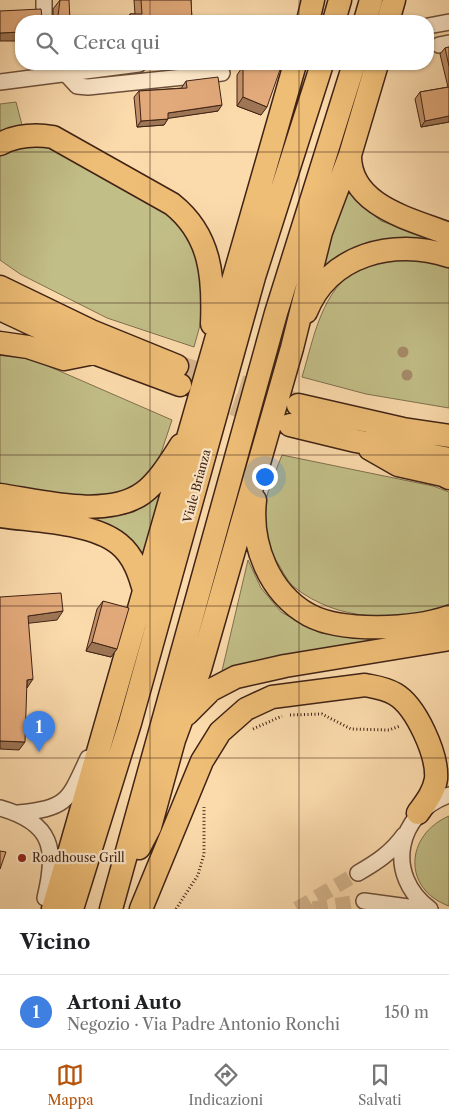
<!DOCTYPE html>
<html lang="it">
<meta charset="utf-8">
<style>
:root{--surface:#fff;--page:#f2f2f2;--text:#202124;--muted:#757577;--line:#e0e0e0;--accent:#b45309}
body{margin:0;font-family:"Libre Caslon Text",serif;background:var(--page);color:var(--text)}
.you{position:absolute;left:264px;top:476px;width:18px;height:18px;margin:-12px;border:4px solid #fff;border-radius:50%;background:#1a73e8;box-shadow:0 0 0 8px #1a73e833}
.badge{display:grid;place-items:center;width:32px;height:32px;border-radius:50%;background:var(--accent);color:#fff;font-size:16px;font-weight:700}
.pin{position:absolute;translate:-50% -41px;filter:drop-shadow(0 1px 2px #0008)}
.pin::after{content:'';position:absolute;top:26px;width:18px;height:15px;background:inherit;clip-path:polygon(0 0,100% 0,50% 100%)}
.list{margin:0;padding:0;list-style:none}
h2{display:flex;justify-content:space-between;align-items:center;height:65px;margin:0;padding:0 20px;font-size:21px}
h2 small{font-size:16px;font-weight:400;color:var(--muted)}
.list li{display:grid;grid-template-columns:32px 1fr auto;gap:15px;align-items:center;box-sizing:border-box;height:75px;padding:0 20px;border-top:1px solid var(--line)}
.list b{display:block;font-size:19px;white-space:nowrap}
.list p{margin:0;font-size:16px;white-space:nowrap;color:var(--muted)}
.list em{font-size:16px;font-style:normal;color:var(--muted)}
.icon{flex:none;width:28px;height:28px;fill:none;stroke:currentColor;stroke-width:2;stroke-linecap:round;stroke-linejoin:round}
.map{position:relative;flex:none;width:449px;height:909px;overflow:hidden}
.search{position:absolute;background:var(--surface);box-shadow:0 1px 4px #0004;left:15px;right:15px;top:15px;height:55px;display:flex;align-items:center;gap:12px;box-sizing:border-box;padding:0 18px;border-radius:20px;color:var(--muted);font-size:19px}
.sheet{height:140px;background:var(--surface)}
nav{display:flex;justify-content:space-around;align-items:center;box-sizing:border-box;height:70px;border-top:1px solid var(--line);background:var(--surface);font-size:14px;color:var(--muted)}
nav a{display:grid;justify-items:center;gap:2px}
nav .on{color:var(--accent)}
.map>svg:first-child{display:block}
.green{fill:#c2be87;stroke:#81704e}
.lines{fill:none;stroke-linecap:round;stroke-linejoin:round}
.minor-tunnel{stroke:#d6b58e;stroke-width:15;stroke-dasharray:15 8;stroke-linecap:butt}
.highway-tunnel{stroke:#d6b58e;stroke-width:22;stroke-dasharray:22 11;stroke-linecap:butt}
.minor-casing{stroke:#6f513b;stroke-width:18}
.highway-casing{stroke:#402315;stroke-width:25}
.path{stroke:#402315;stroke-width:3;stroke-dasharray:1 2.5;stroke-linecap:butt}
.minor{stroke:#fce7c9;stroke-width:15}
.highway{stroke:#eebd76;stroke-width:22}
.tree{fill:#a68b69}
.wall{fill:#c29169;stroke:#402315}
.shaded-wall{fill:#9e7655;stroke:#402315}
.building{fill:#e2a97a;stroke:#402315}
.grid{fill:none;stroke:#402315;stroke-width:1;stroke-opacity:0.55}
.poi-dot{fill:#8f2418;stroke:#fce7c9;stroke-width:2}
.labels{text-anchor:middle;stroke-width:4.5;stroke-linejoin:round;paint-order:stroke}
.street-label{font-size:12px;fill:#402315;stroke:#fce7c9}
.poi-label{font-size:12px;fill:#402315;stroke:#fce7c9;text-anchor:start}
</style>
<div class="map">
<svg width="449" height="909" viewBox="0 0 449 909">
<rect width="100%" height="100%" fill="#fbdaac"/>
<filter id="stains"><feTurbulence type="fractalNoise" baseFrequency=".004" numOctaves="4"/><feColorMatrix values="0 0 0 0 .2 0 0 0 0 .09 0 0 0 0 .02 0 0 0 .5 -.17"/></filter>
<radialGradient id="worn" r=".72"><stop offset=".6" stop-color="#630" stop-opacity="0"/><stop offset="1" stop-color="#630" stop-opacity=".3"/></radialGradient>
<path class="green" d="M16 102 22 125 0 132V104Z
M22 146H50L150 202 179 223 194 250 202 287V318L194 347 107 318 20 274 0 260V156Z
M344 184 357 200 381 221 436 240 410 241 322 272Z
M401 257 449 265V408L366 394 302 377C314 338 321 289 360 268 371 262 388 260 401 257Z
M0 353 25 356 172 420 155 471 140 485 99 499 0 487Z
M282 455 433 486 449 492V604C399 623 338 622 294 587 288 582 283 572 279 565 273 556 262 539 262 527 262 502 273 478 282 455Z
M169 484 146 567 75 519 114 516 134 512Z
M248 560 261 588 281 612 320 633 374 640 257 661 221 675Z
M449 816V906C402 889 405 835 449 816Z"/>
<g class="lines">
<path class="minor-tunnel" d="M297 909 358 873
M313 909 364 901"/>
<path class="highway-tunnel" d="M177 366 297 404
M202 393 268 417"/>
<g class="minor-casing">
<path id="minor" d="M44 0V21
M428 26 449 22
M439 45 449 43
M65 73 77 86 88 87 222 73
M0 82 139 64
M0 808C53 823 57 849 45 898
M18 813C68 808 68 801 88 758
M358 873C377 862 391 853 404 835
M364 901 423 909
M430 909C384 875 397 813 449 795"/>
</g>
<g class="highway-casing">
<path id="highway" d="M308 21 313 0
M334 21 340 0
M365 21 371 0
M388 21 394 0
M0 144C17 135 34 134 53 137L172 204C211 235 214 277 212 324
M350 155C349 206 411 219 449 234
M0 287 91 331 177 366
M0 309 94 353 180 385
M306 312C329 254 394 238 449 256
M0 343 28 347 64 359 94 353
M298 405 403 429 449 436
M290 425 356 441 449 459
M370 449 398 465 443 475 449 478
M0 495C41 501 107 519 143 493 159 481 170 462 181 445
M255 500C250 544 269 593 309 615 343 633 414 629 449 617
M0 516C34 521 92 522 119 544 134 556 140 575 145 594
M187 714 211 690 236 677 285 666 449 639
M139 848 150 827 174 740 200 669 292 348 321 232 350 155 377 64
M53 909 295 64
M72 909 130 723 254 277 322 64
M111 909 276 313 354 64
M141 909 202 761 220 732 246 709 272 697 365 685C375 687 385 688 395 694 416 706 438 755 436 779 434 792 426 802 418 813"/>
</g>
<path class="path" d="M290 715 322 714 351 729 389 730 400 726
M253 729 282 716
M176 909 198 875 204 854V807"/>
<use href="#minor" class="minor"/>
<use href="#highway" class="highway"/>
</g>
<g class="tree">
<circle cx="403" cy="352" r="5.5"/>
<circle cx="407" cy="375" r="5.5"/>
</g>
<path class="wall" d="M60 0 70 20 128 18 130 14H135L134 0H191L192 21 53 20V9Z
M449 47V122L421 127 415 99 420 92 448 87 440 54 445 48Z
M243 66 261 115 237 106V75Z
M186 81 218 111 168 118 164 125 137 127 134 97 139 91 182 88V87Z
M103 601 111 657 86 651 97 609Z"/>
<path class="shaded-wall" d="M21 32V41H0V33Z
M243 97 267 107 261 115 237 106Z
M222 105 218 111 164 119 168 113Z
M449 116V122L421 127 425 121Z
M168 119 164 125 137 127 141 121Z
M63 611 57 620 22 624 28 616Z
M92 642 117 649 111 657 86 651Z
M33 679 27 688V680Z
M0 741 25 742 19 750 0 749Z"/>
<path class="building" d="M60 0H69L70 20 131 18 130 14H142L141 0H191L192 21H51L58 16Z
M41 9 42 17 50 21H21V32L0 33V11Z
M449 47V66L445 48Z
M264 64H282L267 107 243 97V66Z
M218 77 222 105 168 113V119L141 121 139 91 187 88 186 81Z
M449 87V116L425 121 420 92Z
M61 593 63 611 28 616 33 679 27 680 25 742 0 741V597Z
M103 601 129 608 117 649 92 642Z
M0 851 6 852 0 869Z"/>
<path class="grid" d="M150 0V21M299 0V21M150 64V909M299 64V909M0 152H449M0 303H449M0 455H449M0 606H449M0 758H449"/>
<circle class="poi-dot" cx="22" cy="858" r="5"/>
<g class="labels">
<g class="street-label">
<text transform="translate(197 486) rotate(-75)" y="4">Viale Brianza</text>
</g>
<g class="poi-label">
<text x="32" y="862">Roadhouse Grill</text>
</g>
</g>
<rect width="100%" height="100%" filter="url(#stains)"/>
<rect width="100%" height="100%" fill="url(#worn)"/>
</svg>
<div class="you"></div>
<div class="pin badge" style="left:39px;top:752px;background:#3f7fe0">1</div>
<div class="search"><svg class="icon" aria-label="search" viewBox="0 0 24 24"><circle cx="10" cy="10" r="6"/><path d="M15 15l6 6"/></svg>Cerca qui</div>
</div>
<section class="sheet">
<h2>Vicino<small></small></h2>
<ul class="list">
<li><span class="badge" style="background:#3f7fe0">1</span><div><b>Artoni Auto</b><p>Negozio · Via Padre Antonio Ronchi</p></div><em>150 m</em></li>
</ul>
</section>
<nav>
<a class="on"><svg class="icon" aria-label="map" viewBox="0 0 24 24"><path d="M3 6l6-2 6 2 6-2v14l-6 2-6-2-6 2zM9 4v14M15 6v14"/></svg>Mappa</a>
<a><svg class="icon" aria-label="directions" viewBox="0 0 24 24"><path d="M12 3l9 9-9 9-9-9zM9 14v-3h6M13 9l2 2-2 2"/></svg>Indicazioni</a>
<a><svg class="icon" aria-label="saved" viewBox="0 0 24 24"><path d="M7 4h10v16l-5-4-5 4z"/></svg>Salvati</a>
</nav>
